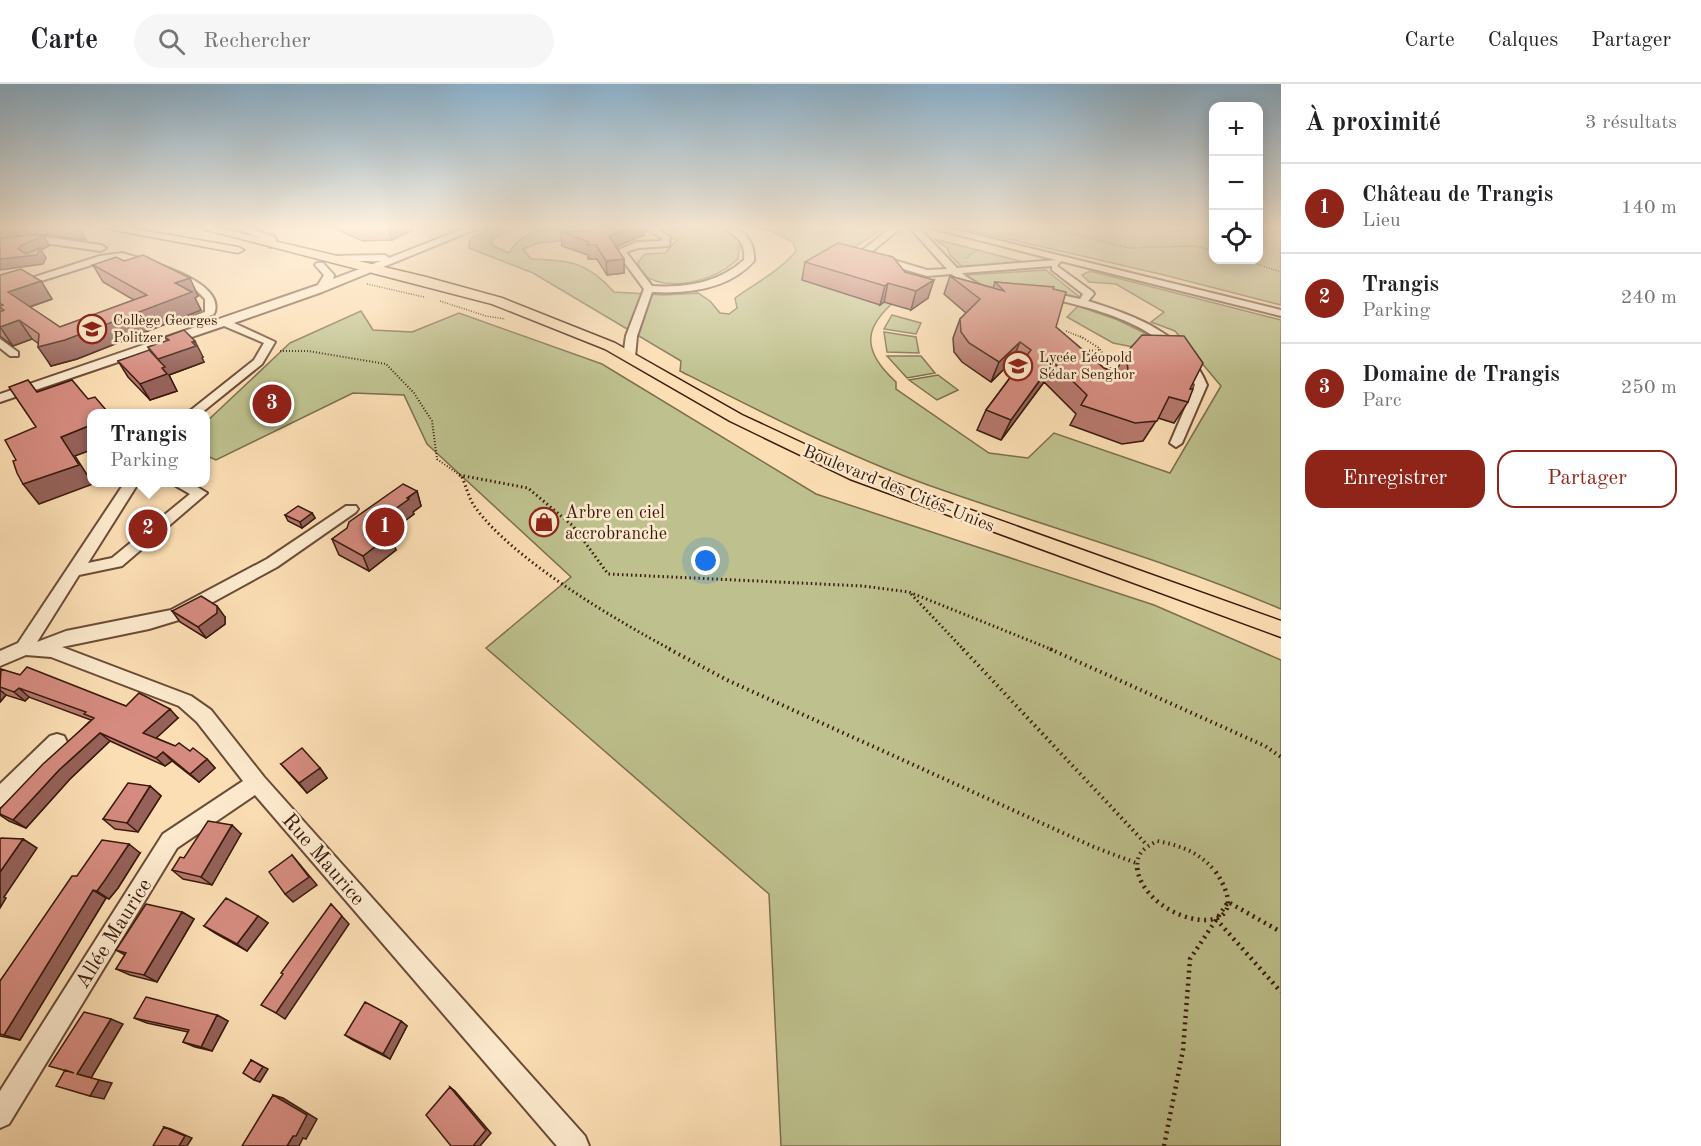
<!DOCTYPE html>
<html lang="fr">
<meta charset="utf-8">
<style>
:root{--surface:#fff;--page:#f6f6f6;--text:#202124;--muted:#757577;--line:#e0e0e0;--accent:#8f2418}
body{margin:0;font-family:"Old Standard TT",serif;background:var(--page);color:var(--text)}
.controls{position:absolute;right:18px;top:18px;display:grid;overflow:hidden;border-radius:12px;box-shadow:0 3px 15px #0003}
.controls button{width:54px;height:54px;display:grid;place-items:center;padding:0;border:0;border-bottom:2px solid var(--line);background:var(--surface);color:var(--text);font:30px sans-serif}
.you{position:absolute;left:706px;top:477px;width:21px;height:21px;margin:-15px;border:4px solid #fff;border-radius:50%;background:#1a73e8;box-shadow:0 0 0 9px #1a73e833}
.badge{display:grid;place-items:center;width:39px;height:39px;border-radius:50%;background:var(--accent);color:#fff;font-size:20px;font-weight:700}
.pin{position:absolute;translate:-50% -50%;border:3px solid #fff;box-shadow:0 2px 6px #0006}
.popup{position:absolute;left:87px;top:325px;width:123px;height:78px;box-sizing:border-box;display:grid;place-content:center;border-radius:12px;background:var(--surface);filter:drop-shadow(0 2px 4px #0005);font-size:20px;white-space:nowrap;color:var(--muted)}
.popup b{font-size:22px;color:var(--text)}
.popup::after{content:'';position:absolute;left:50%;top:100%;margin-left:-12px;border:12px solid transparent;border-top-color:var(--surface)}
.list{margin:0;padding:0;list-style:none}
h2{display:flex;justify-content:space-between;align-items:center;height:78px;margin:0;padding:0 24px;font-size:26px}
h2 small{font-size:20px;font-weight:400;color:var(--muted)}
.list li{display:grid;grid-template-columns:39px 1fr auto;gap:18px;align-items:center;box-sizing:border-box;height:90px;padding:0 24px;border-top:2px solid var(--line)}
.list b{display:block;font-size:22px;white-space:nowrap}
.list p{margin:0;font-size:20px;white-space:nowrap;color:var(--muted)}
.list em{font-size:20px;font-style:normal;color:var(--muted)}
.actions{display:flex;gap:12px;padding:18px 24px}
.actions a{flex:1;padding:14px 0;border:2px solid var(--accent);border-radius:18px;text-align:center;font-size:21px;color:var(--accent)}
.actions .main{background:var(--accent);color:#fff}
.icon{flex:none;width:33px;height:33px;fill:none;stroke:currentColor;stroke-width:2;stroke-linecap:round;stroke-linejoin:round}
.map{position:relative;flex:none;width:1281px;height:1062px;overflow:hidden}
header{display:flex;align-items:center;gap:36px;box-sizing:border-box;height:84px;padding:0 30px;background:var(--surface);border-bottom:2px solid var(--line)}
header strong{font-size:28px}
nav{display:flex;gap:33px;margin-inline-start:auto;font-size:21px}
.search{width:420px;height:54px;background:var(--page);display:flex;align-items:center;gap:15px;box-sizing:border-box;padding:0 21px;border-radius:33px;color:var(--muted);font-size:22px}
main{display:flex}
aside{flex:1;background:var(--surface)}
.map>svg:first-child{display:block}
.green{fill:#bec18e;stroke:#7c6e4e;stroke-width:1.5}
.lines{fill:none;stroke-linecap:round;stroke-linejoin:round}
.minor-casing{stroke:#6a4b37;stroke-width:4}
.major-casing{stroke:#391a0d;stroke-width:3}
.path-far4{stroke:#391a0d;stroke-width:1.5;stroke-dasharray:1 1.5;stroke-linecap:butt}
.path-far3{stroke:#391a0d;stroke-width:2;stroke-dasharray:1 2;stroke-linecap:butt}
.path-far2{stroke:#391a0d;stroke-width:3;stroke-dasharray:1.5 3;stroke-linecap:butt}
.path-far1{stroke:#391a0d;stroke-width:4;stroke-dasharray:1.5 4;stroke-linecap:butt}
.path{stroke:#391a0d;stroke-width:4.5;stroke-dasharray:2 4.5;stroke-linecap:butt}
.minor{fill:#fdeace;fill-rule:evenodd}
.major{fill:#fcdeb4;fill-rule:evenodd}
.wall{fill:#b7786d;stroke:#391a0d;stroke-width:1.5}
.shaded-wall{fill:#956159;stroke:#391a0d;stroke-width:1.5}
.building{fill:#d58b7f;stroke:#391a0d;stroke-width:1.5}
.labels{text-anchor:middle;stroke-width:5;stroke-linejoin:round;paint-order:stroke}
.far-poi-label{font-size:15px;fill:#391a0d;stroke:#fdeace;text-anchor:start}
.street-label{font-size:18px;fill:#391a0d;stroke:#fdeace}
.poi-label{font-size:18px;fill:#391a0d;stroke:#fdeace;text-anchor:start}
.near-street-label{font-size:21px;fill:#391a0d;stroke:#fdeace}
</style>
<header>
<strong>Carte</strong>
<div class="search"><svg class="icon" aria-label="search" viewBox="0 0 24 24"><circle cx="10" cy="10" r="6"/><path d="M15 15l6 6"/></svg>Rechercher</div>
<nav><a>Carte</a><a>Calques</a><a>Partager</a></nav>
</header>
<main>
<div class="map">
<svg width="1281" height="1062" viewBox="0 0 1281 1062">
<rect width="100%" height="100%" fill="#fcdeb4"/>
<filter id="stains"><feTurbulence type="fractalNoise" baseFrequency=".00333" numOctaves="4"/><feColorMatrix values="0 0 0 0 .2 0 0 0 0 .09 0 0 0 0 .02 0 0 0 .5 -.17"/></filter>
<radialGradient id="worn" r=".72"><stop offset=".6" stop-color="#630" stop-opacity="0"/><stop offset="1" stop-color="#630" stop-opacity=".3"/></radialGradient>
<path class="green" d="M497 143H518L493 154 491 161 509 169C524 144 553 141 578 150V155L539 159 523 165 531 175C569 176 588 178 614 208L664 211 698 209 710 217 720 229 729 230 737 224 735 214C757 198 780 187 796 167L793 158 769 146 750 143H885L853 164 916 198C879 231 846 253 896 298V305L989 369 1028 374 1054 349 1170 389 1221 302 1175 247 1151 238 1164 228 1116 200 1089 198 1082 191 1090 187 1281 236V525C1166 476 1046 443 928 401 843 370 761 328 680 287L681 277 533 189 469 164 470 154Z
M647 143H720L740 157 738 175C714 197 668 210 640 189L638 178 645 170 665 169 677 156Z
M956 143H1213L1214 176H1258L1259 143H1281V221L1160 190Z
M934 155 1032 180 963 184 950 171 947 164Z
M1046 186 1081 214 979 202 966 191Z
M1078 222 1118 236 1157 255 1143 265 1113 259 1067 233Z
M361 227 373 246 412 248 459 229 602 280 816 410 1154 521 1281 576V1062H781L769 810 486 564 571 493 427 360 404 311 353 309 216 376 205 371V339L290 259Z
M892 231 921 239 916 250 884 245Z
M884 248 916 253 919 269 887 268Z
M887 272H921L935 289 907 294Z
M938 291 958 306 937 316 909 296Z"/>
<g class="lines">
<g class="minor-casing">
<path id="minor" d="M233 143H246L275 153 277 161 270 163 268 157Z
M468 143H481L322 208 234 239 275 258 262 280 200 330H186L254 276 264 259 224 242 0 318V310L318 201 324 191 315 181 317 179H323L334 191 333 195 381 177H334L329 174 331 172 385 171 389 174Z
M562 143H575L590 150 586 153Z
M642 143H653L670 153 669 162 638 164 626 168 652 202C686 204 718 199 744 176 746 158 737 153 724 143 744 143 755 157 754 177 729 205 688 210 652 208L637 252 635 273 629 276 623 273 626 252 644 205 616 167 637 158 662 157V154Z
M892 143H902L870 169 927 186 947 185 909 143H918L957 184 1056 176 928 143H944L1281 226V232L1061 177 1057 182 1093 208 1094 210 1088 217C1138 233 1186 250 1207 301L1182 359 1176 363 1170 359 1195 301C1171 241 1097 225 1040 212L1039 210 1044 207 1080 215 1083 210 1052 186V182L962 189C969 196 977 198 984 204L979 207 964 202 952 190 927 192 860 172V168Z
M37 152 101 161 106 164 101 167 37 158 0 163V157Z
M122 169C145 176 228 197 214 230L191 240H183V236L205 228V215L189 199 121 175 104 177 0 210V204L100 172Z
M0 255 18 268V272H10L0 264Z
M125 398H139L88 479 112 474 190 410 169 398H189L207 409 122 482 79 491 37 558 66 547 171 526 267 475 346 422H356L358 425 356 428 277 483 182 535 149 545 62 563 191 612 211 626 264 693 585 1052 589 1062H557L255 711 177 764 9 1040 0 1044V1007L163 750 243 697 197 638 179 622 51 573 26 571 0 582V567L18 559Z
M57 650 64 652 67 658 64 664 7 721 0 723V700L50 652Z"/>
</g>
<g class="major-casing">
<path id="major" d="M97 143H124L238 163 244 166 238 169Z
M195 143H215L426 193 502 214 615 259 742 331 862 387 1281 537V553L850 395 730 337 605 265 492 220Z"/>
</g>
<path class="path-far4" d="M1045 143 1129 164 1194 162 1214 166
M966 174 977 165
M1245 176 1281 188
M367 200 424 213
M440 217 486 232 505 235
M1066 247 1083 254"/>
<path class="path-far3" d="M1080 252 1099 264 1111 282 1109 289
M280 267H308L386 280 414 309 432 337 437 375 461 392
M1083 267 1100 266"/>
<path class="path-far2" d="M459 391 528 404 573 442 608 490 863 502 909 508 1053 566
M462 393C466 402 469 415 475 423 511 474 615 536 672 566
M911 510 964 566"/>
<path class="path-far1" d="M669 565 727 596 1094 763 1136 779
M963 565 1146 760
M1050 565 1265 662 1281 673
M1138 786C1135 770 1144 764 1157 757 1179 761 1199 768 1214 786"/>
<path class="path" d="M1137 784C1146 843 1270 863 1213 784
M1216 835 1281 908
M1164 1062 1183 966 1190 875 1228 818 1281 848"/>
<use href="#minor" class="minor"/>
<use href="#major" class="major"/>
</g>
<path class="wall" d="M0 143H63L81 146 86 156 37 150Z
M331 143H413V146L392 156 363 157Z
M596 143H644V151L616 163 624 175V189L607 191 597 175H588V171L562 162 561 148 594 146Z
M805 178 905 188 928 214 911 226 884 218 880 221 802 196Z
M93 181 198 212 195 214 201 226 77 275 51 282 39 260 32 255 13 262 0 252V191L41 197 52 215 30 223 60 243 134 216 103 198Z
M950 192 993 204 995 198 1053 205 1056 243 1104 284 1115 289 1126 269 1190 305 1188 318 1174 339 1158 334 1143 357 1122 360 1070 341 1076 330 1044 298 1001 356 977 346 986 326 1018 283 1012 277 991 298 962 278 954 268 953 254 960 235 966 229 944 210Z
M165 253 203 273 202 274 204 278 169 291 177 307 150 316 128 293 118 277 150 267 148 263 167 257Z
M417 407 421 422 413 428 414 430 388 449 390 451 396 466 369 487 339 471 332 455Z
M312 429 315 434 302 444 288 437 285 431Z
M172 527 225 533V540L206 554 180 538Z
M0 585 126 622 178 634 156 654 175 662 190 667 207 675 215 684 199 698 172 677 165 682 110 657 70 695 26 744 9 737 0 731V725L91 636 29 613 25 617 6 611 0 618Z
M281 680 320 684 327 694 307 709Z
M150 702 161 712 138 748 115 745 103 735Z
M241 750 212 801 183 795 172 786 184 774Z
M140 769 118 804 109 815 106 814 20 956 0 952V897L77 792Z
M182 828 194 835 157 898 130 891 116 885 125 871 116 866Z
M258 832 268 839 247 867 215 849 204 842Z
M217 931 228 937 212 967 195 963 183 958 188 948 147 939 134 934Z
M401 937 407 942 390 975 353 956 345 951Z"/>
<path class="shaded-wall" d="M8 143H33L37 150 0 155V144Z
M388 143H413V146L392 156Z
M629 143H644V151L610 165 609 152Z
M44 152 49 162 41 166 46 174 43 180 0 186V175L18 165 21 161Z
M624 175V189L607 191 606 177Z
M190 194 198 212 195 214 201 226 77 275 51 282 38 263 175 199Z
M934 196 928 214 911 226 916 207Z
M41 197 52 215 20 226 8 208Z
M888 199 884 218 880 221 885 202Z
M19 236 32 255 13 262 0 243Z
M195 257 203 273 202 274 204 278 169 291 177 307 150 316 140 300 163 283 158 275Z
M1020 258 1012 277 991 298 999 278Z
M1053 278 1044 298 1001 356 1011 336Z
M106 326 108 330H96Z
M91 341V366L75 372 91 397V399L93 400 39 420 23 400 61 353Z
M417 407 421 422 413 428 414 430 379 456 373 441Z
M312 429 315 434 302 444 300 438Z
M390 451 396 466 369 487 363 472Z
M217 522 225 533V540L206 554 198 543Z
M19 604 29 613 25 617 14 608Z
M0 606 6 611 0 618Z
M170 625 178 634 152 658 143 649Z
M100 649 110 657 70 695 26 744 13 736 59 686Z
M163 668 172 677 165 682 156 674Z
M207 675 215 684 199 698 190 690Z
M320 684 327 694 307 709 299 699Z
M150 702 161 712 138 748 127 739Z
M232 741 241 750 212 801 201 793Z
M23 755 37 764 4 813 6 814 0 824V788Z
M129 760 140 769 118 804 109 815 97 807Z
M292 771 317 801 293 818 285 810Z
M93 806 106 814 20 956 4 951Z
M331 820 349 840 285 935 276 929Z
M182 828 194 835 157 898 144 891Z
M258 832 268 839 247 867 237 860Z
M217 931 228 937 212 967 201 963Z
M111 935 123 940 91 994 77 990Z
M401 937 407 942 390 975 383 970Z
M251 976 268 985 260 998 254 996Z
M99 996 112 999 104 1015 90 1012Z
M450 1003 455 1007 491 1049 480 1062H473Z
M273 1011 283 1014 317 1035 306 1055 303 1054 299 1062H287L293 1052Z
M164 1043 171 1045 192 1054 187 1062H179Z"/>
<path class="building" d="M596 143H629L609 152 624 175 606 177 596 161H587L589 158 561 148 594 146Z
M31 151 44 152 21 161 18 165 26 170 40 164 37 171 0 175V155Z
M838 159 893 173 905 188 934 196 916 207 888 199 885 202 805 178Z
M143 171 190 194 175 199 192 208 65 256 38 263 39 250 19 236 0 243V228L4 226 0 223V222L3 221 0 219V191L21 185 41 197 8 208 60 243 147 211 93 181 116 173 124 177Z
M950 192 1004 207 995 198 1054 203 1053 205 1066 208 1056 243 1104 284 1129 295 1126 269 1142 251 1184 252 1203 279 1190 305H1193L1188 318 1169 313 1157 337 1135 339 1081 321 1087 311 1053 278 1011 336 986 326 1031 266 1020 258 999 278 969 259 961 248 960 235 980 215Z
M184 246 195 257 192 258 196 262 158 275 148 263 169 256 165 253Z
M149 266 165 283 162 284 167 290 140 300 118 277Z
M28 296 37 308 72 296 88 315 95 313 106 326 96 330H91V341L61 353 79 381 23 400 17 389 13 377 16 376 5 356 36 343 9 303Z
M403 400 417 407 407 414 409 415 373 441 390 451 363 472 332 455 347 444 349 438Z
M298 422 312 429 300 438 285 431Z
M201 512 217 522V529L198 543 172 527Z
M27 583 126 622 139 609 170 625 143 649 175 662 179 659 190 667 193 664 207 675 190 690 163 668 156 674 100 649 59 686 13 736 0 730V725L43 680 94 634 84 630 86 628 19 604 14 608 0 603 1 585 20 591Z
M302 664 320 684 299 699 281 680Z
M128 699 150 702 127 739 103 735Z
M208 737 232 741 201 793 172 786 180 773 184 774Z
M1 754 23 755 0 788V755Z
M102 756 129 760 105 796 97 807 93 806 4 951 0 950V897L72 792H77Z
M292 771 309 793 285 810 269 788Z
M226 814 258 832 237 860 204 842Z
M146 820 182 828 144 891 116 885 126 869 116 866Z
M331 820 342 832 276 929 261 921 283 890 281 889Z
M146 913 217 931 201 963 183 958 189 946 134 934Z
M365 918 401 937 383 970 345 951Z
M84 928 111 935 77 990 99 996 90 1012 56 1002 65 986 74 989 49 982Z
M251 976 263 983 254 996 243 989Z
M450 1003 486 1046 473 1062H451L426 1031Z
M273 1011 307 1031 296 1052H293L287 1062H242Z
M164 1043 185 1052 179 1062H153Z"/>
<linearGradient id="sky" x2="0" y2="1"><stop stop-color="#8cb6d4"/><stop offset="0.49" stop-color="#fef0dd"/><stop offset="1" stop-color="#fef0dd" stop-opacity="0"/></linearGradient>
<rect width="1281" height="292" fill="url(#sky)"/>
<defs>
<g id="school-ring" transform="scale(1.5)"><circle r="9.5" fill="#fdeace" stroke="#8f2418" stroke-width="1.5"/><path d="M0-5L7-2L0 1L-7-2ZM-4 1L0 2.5L4 1V4Q0 6-4 4Z" fill="#8f2418"/></g>
<g id="shop-ring" transform="scale(1.5)"><circle r="9.5" fill="#fdeace" stroke="#8f2418" stroke-width="1.5"/><path d="M-5-2.5h2.3a2.7 3.5 0 0 1 5.4 0H5L5.5 6h-11ZM-1.5-2.5h3a1.5 2.3 0 0 0-3 0Z" fill="#8f2418"/></g>
</defs>
<g fill-rule="evenodd">
<use href="#school-ring" x="92" y="245"/>
<use href="#school-ring" x="1018" y="282"/>
<use href="#shop-ring" x="544" y="438"/>
</g>
<g class="labels">
<g class="far-poi-label">
<text x="113" y="241">Collège Georges<tspan x="113" dy="17">Politzer</tspan></text>
<text x="1039" y="278">Lycée Léopold<tspan x="1039" dy="17">Sédar Senghor</tspan></text>
</g>
<g class="street-label">
<text transform="translate(899 404) rotate(22)" y="6">Boulevard des Cités-Unies</text>
</g>
<g class="poi-label">
<text x="565" y="434">Arbre en ciel<tspan x="565" dy="21">accrobranche</tspan></text>
</g>
<g class="near-street-label">
<text transform="translate(324 775) rotate(49)" y="7">Rue Maurice</text>
<text transform="translate(113 849) rotate(-58)" y="7">Allée Maurice</text>
</g>
</g>
<rect width="100%" height="100%" filter="url(#stains)"/>
<rect width="100%" height="100%" fill="url(#worn)"/>
</svg>
<div class="controls">
<button>+</button>
<button>−</button>
<button><svg class="icon" aria-label="locate" viewBox="0 0 24 24"><circle cx="12" cy="12" r="6"/><path d="M12 2v4M12 18v4M2 12h4M18 12h4"/></svg></button>
</div>
<div class="you"></div>
<div class="pin badge" style="left:385px;top:443px">1</div>
<div class="pin badge" style="left:148px;top:445px">2</div>
<div class="popup"><b>Trangis</b>Parking</div>
<div class="pin badge" style="left:272px;top:320px">3</div>
</div>
<aside>
<h2>À proximité<small>3 résultats</small></h2>
<ul class="list">
<li><span class="badge">1</span><div><b>Château de Trangis</b><p>Lieu</p></div><em>140 m</em></li>
<li><span class="badge">2</span><div><b>Trangis</b><p>Parking</p></div><em>240 m</em></li>
<li><span class="badge">3</span><div><b>Domaine de Trangis</b><p>Parc</p></div><em>250 m</em></li>
</ul>
<div class="actions"><a class="main">Enregistrer</a><a>Partager</a></div>
</aside>
</main>
